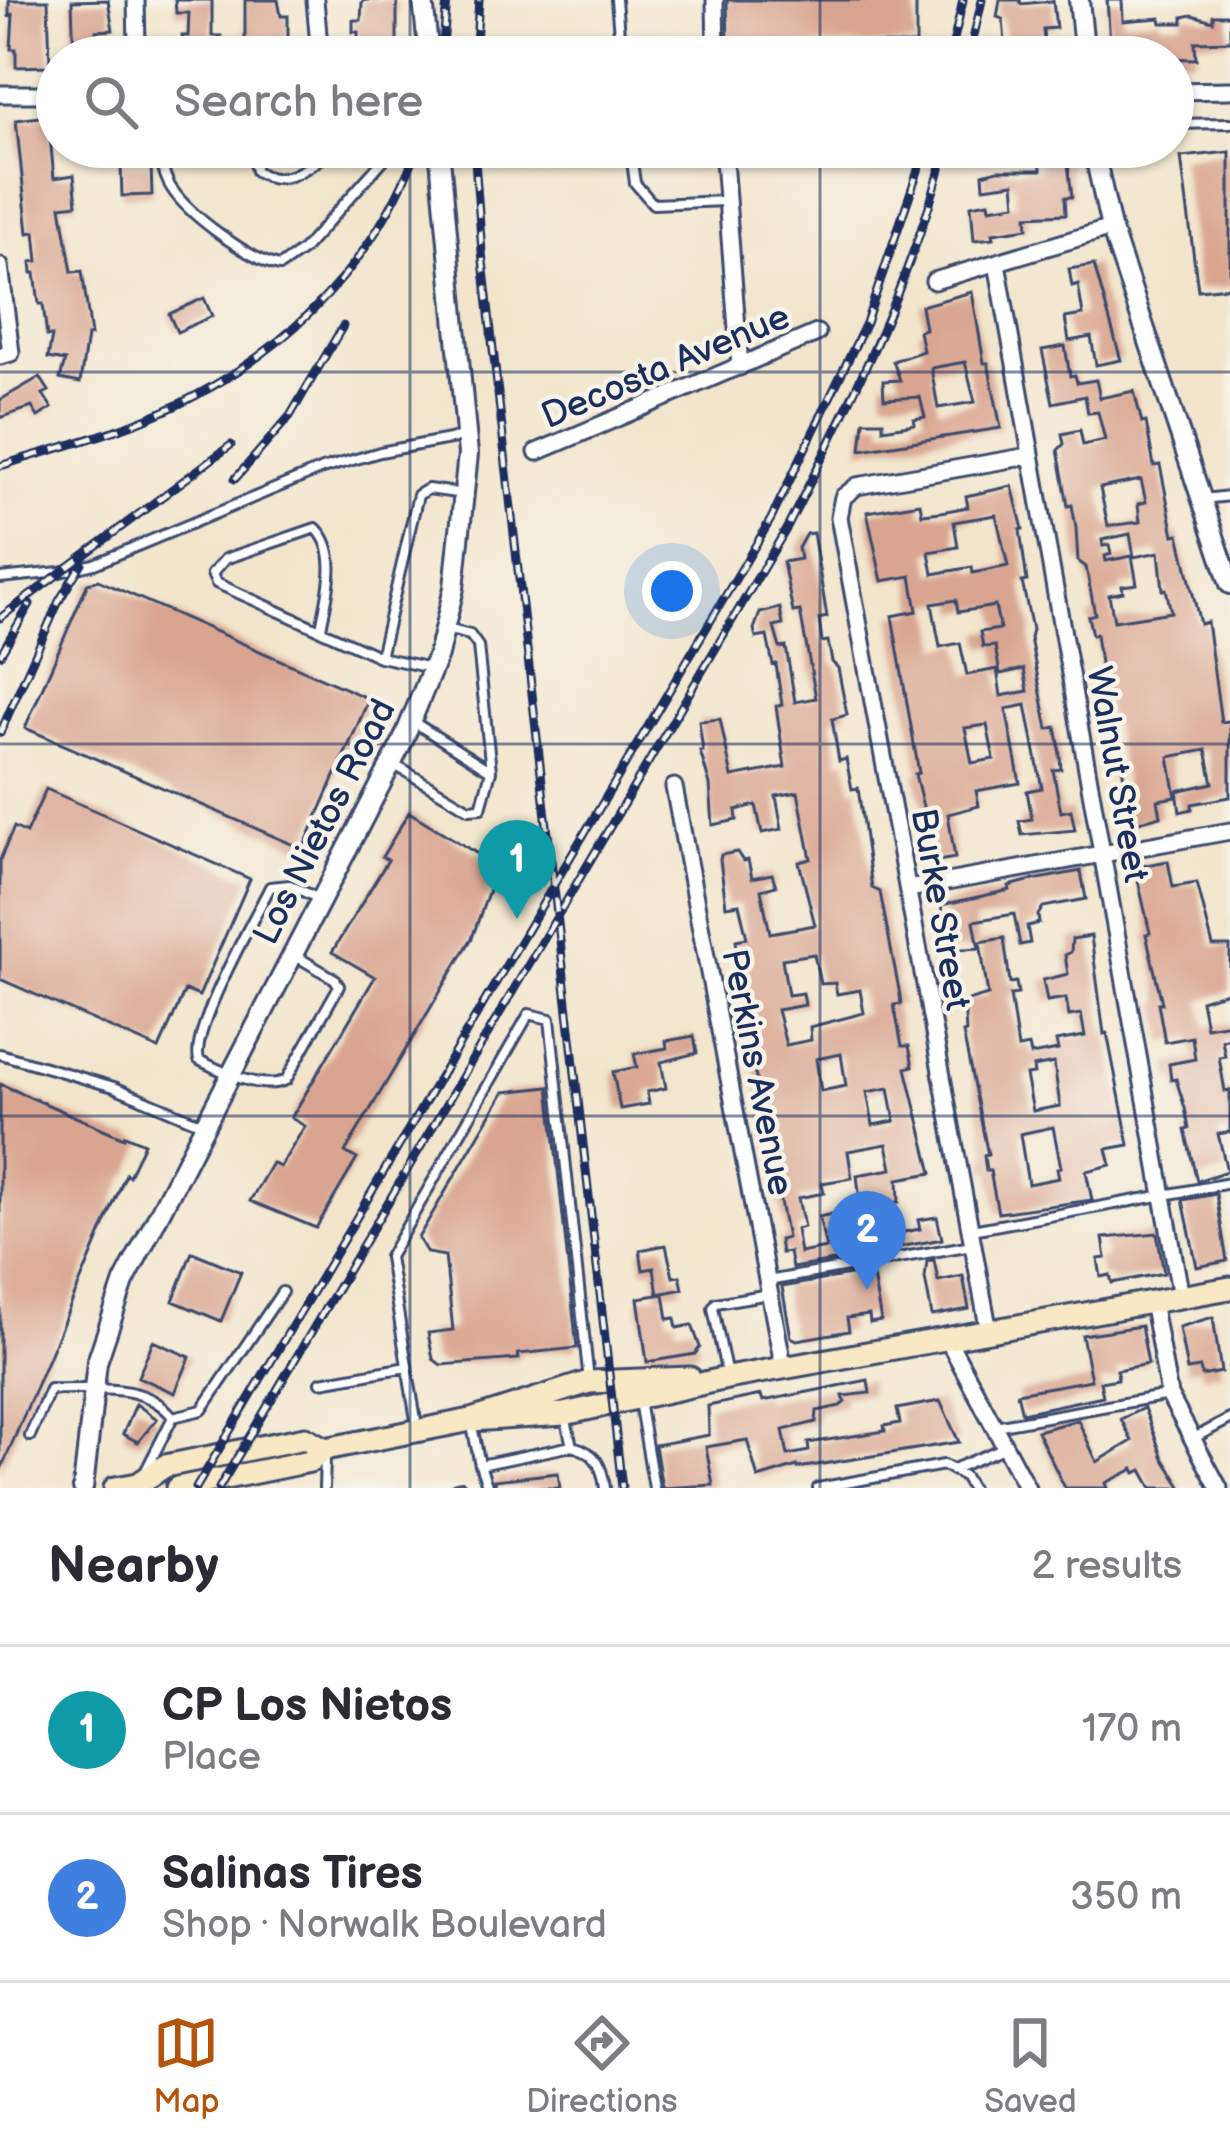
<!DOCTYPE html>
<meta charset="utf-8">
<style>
:root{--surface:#fff;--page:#f7f7f7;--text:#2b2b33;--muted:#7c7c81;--line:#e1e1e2;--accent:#b45309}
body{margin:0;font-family:"Balsamiq Sans",sans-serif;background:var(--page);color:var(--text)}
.you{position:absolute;left:672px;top:591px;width:42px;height:42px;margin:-30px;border:9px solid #fff;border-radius:50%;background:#1a73e8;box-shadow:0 0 0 18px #1a73e833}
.badge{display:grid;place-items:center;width:78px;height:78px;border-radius:50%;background:var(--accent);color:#fff;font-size:39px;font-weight:700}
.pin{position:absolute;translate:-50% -99px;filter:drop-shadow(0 3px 6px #0008)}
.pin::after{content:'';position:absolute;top:63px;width:42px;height:36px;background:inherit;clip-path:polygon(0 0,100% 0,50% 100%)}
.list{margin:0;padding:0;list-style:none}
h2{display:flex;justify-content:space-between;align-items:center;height:156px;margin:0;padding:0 48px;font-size:51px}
h2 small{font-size:39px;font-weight:400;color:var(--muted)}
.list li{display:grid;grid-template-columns:78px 1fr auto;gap:36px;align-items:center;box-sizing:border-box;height:168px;padding:0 48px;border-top:3px solid var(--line)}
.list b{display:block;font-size:45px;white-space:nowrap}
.list p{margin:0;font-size:39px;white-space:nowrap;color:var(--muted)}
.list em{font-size:39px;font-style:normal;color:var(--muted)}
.icon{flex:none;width:66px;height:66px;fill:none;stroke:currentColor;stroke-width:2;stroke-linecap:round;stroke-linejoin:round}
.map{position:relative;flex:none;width:1230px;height:1488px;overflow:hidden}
.search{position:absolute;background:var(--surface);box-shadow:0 3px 9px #0004;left:36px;right:36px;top:36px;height:132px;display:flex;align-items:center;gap:30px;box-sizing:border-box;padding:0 42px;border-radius:66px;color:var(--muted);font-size:45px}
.sheet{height:492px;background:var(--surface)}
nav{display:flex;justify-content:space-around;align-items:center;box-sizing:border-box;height:168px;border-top:3px solid var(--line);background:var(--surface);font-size:33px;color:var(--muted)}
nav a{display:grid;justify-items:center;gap:6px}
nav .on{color:var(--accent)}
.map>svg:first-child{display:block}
.building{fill:#d9a590;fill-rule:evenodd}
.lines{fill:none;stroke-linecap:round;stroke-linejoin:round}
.service-casing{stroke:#3b4a6e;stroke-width:14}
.minor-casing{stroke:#3b4a6e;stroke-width:21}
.tertiary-casing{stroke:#3b4a6e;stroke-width:24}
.secondary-casing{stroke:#3b4a6e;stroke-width:27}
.service{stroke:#fff;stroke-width:8}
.minor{stroke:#fff;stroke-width:15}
.tertiary{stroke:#fff;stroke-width:18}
.secondary{stroke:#f8e8c3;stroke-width:21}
.rail-casing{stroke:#1b2f5e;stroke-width:9}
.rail{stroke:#f7f3e8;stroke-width:4.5;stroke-dasharray:14;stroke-linecap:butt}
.grid{fill:none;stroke:#1b2f5e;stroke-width:3;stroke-opacity:0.55}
.labels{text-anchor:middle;stroke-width:9;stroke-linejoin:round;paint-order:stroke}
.street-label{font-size:36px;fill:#1b2f5e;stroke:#f7f3e8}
</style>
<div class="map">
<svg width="1230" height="1488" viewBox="0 0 1230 1488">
<rect width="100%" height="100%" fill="#f7f3e8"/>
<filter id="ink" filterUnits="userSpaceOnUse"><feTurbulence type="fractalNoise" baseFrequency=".00833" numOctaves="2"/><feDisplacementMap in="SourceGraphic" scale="24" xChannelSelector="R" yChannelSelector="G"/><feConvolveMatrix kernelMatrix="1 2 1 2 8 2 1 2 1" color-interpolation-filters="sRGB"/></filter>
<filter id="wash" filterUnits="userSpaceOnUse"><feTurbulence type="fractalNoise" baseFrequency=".004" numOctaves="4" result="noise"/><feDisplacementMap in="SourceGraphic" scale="48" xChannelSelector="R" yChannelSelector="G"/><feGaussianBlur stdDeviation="2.7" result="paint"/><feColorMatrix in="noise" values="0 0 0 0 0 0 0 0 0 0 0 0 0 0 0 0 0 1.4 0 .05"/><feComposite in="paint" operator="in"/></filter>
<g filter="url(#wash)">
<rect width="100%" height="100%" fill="#f2e5cc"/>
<g id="blocks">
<path class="building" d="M9 0H48L50 66 16 67V49H11L13 14 9 15Z
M108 0 113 30 96 31V57H74L72 1Z
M175 0H212V36H221V57H186L182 36H188L189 13H176Z
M245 0H278L281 16H288V50H281V57H245Z
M366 0H397V57H363V51H358V32H353V20H361L362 2Z
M727 0H916V44L728 45Z
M1000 0H1020L1021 4 1053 1 1056 28 1043 29 1045 57 1001 56 1000 44 1005 43 1003 19 997 17Z
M1107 0H1122L1123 21 1160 18 1161 23H1183V17L1192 15 1213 21V15H1230V41L1195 42 1196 59 1111 57Z
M48 116 54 178 74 175 77 204 61 206 72 272 82 271 91 335 87 336 80 383 60 379 65 361 48 358 52 336H47L43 304H39L35 273H32L31 262 38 261 35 232 28 233 16 120Z
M1040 147H1061L1062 155H1067L1072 197H1065L1066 214 1027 216 1028 228 993 233 994 238 974 240 971 205 989 202 990 208 1016 204 1014 183 984 187 983 174 998 170H1041Z
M1230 152V287L1198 290 1181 157Z
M151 165 152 195 122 196 121 166Z
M1094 265 1121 360 1096 365 1091 337 1069 341 1065 318 1083 315 1078 284 1072 286 1069 269Z
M972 292 984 363H988L1001 428 861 450 864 421H883V429L915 424 914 419 925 417 920 397 884 399 883 381 900 380 893 361 923 351 919 331 925 329 921 306ZM965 362 975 402 938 408 931 368Z
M204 298 212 316 177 332 169 314Z
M1065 346 1070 376 1075 375 1077 383 1096 380 1100 398 1134 391 1142 423 1146 422 1154 466 1160 465 1174 535 1179 534 1200 624 1207 622 1221 722 1230 721V797L1192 804V809L1180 812 1177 791 1213 783 1206 750 1169 757 1176 797 1158 800 1161 816 1124 826V777L1112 722 1108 723 1096 634 1092 635 1088 616 1095 614 1086 567 1078 561 1076 528 1072 505 1068 506 1058 450 1064 444 1062 434 1080 430 1083 445 1105 440 1098 412 1088 413 1085 396 1053 403 1042 350ZM1141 480 1146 502 1138 504 1140 522 1108 526 1100 488ZM1130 534 1134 557 1159 552 1163 590 1166 589 1171 612 1114 621 1109 595 1123 592 1122 586 1137 584 1132 556 1106 561 1105 556 1111 554 1109 545 1103 546 1102 540Z
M40 377 49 391 43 394 52 408 38 417 32 407 0 418V400Z
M1012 486 1023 529 1020 530 1027 581 1022 582 1032 629 1030 638 1048 729 1056 727 1059 744 1061 769 1053 770 1061 812 1071 810 1075 830 1022 835 1019 821 1032 819 1027 791 1042 788 1026 705 1006 709 1020 783 976 791 979 806 948 814 955 858 932 862 928 843H932L915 774 919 773 892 616 917 611 911 576 882 581 867 512 920 503 922 514 941 512 968 507 966 496ZM996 515 1008 566 973 573 972 567 933 574 929 552 958 547 954 522ZM956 600 958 612 995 606 1000 629 980 632 983 647 995 646 1000 674 1024 669 1028 691 1001 696 997 669 967 675 960 643 940 647 932 604ZM987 725 994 759 972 763 965 728Z
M813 533 827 617 819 619 822 642 828 641 832 662 838 668 847 715 832 719 839 761 846 759 852 789 858 788 872 888 880 892 900 995 901 1004 894 1005 902 1046H909L913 1066 906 1068 932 1173 898 1179 899 1202 882 1205 886 1227 893 1226 894 1234 920 1229 918 1220 937 1217 942 1239 878 1251 875 1235 864 1237 857 1175 892 1169 887 1144 848 1151 852 1178 822 1183 824 1193 798 1198 804 1227 796 1229 800 1253 826 1248 819 1217 832 1214 839 1244 855 1241 857 1257 792 1268 789 1252 781 1253 779 1240 787 1238 748 1037 736 940 747 938 739 904 726 906 720 860 721 855 737 852 743 861 748 860 752 878 772 874 776 886 761 890 770 933 815 925 799 862 811 859 798 792 776 796 782 829 762 833 756 805 736 810 737 820 713 825 710 785 700 751H703L699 721 720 719 732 777 785 767 776 706 782 705 776 664 773 665 767 636 756 638 754 629 760 613 780 608 783 625 774 627 780 648 786 647 795 702 816 698 800 611 793 612 783 562 800 559 798 548 806 534ZM814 954 820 984 835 983 837 994 860 990 864 1013 810 1027 811 1040 786 1045 777 1010 805 1005 803 993 788 995 782 959ZM841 1054 846 1086 821 1091 816 1059ZM889 1088 895 1121 873 1125 867 1092Z
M98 580 369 699 303 849 25 728 88 583Z
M46 789 250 879 199 996 185 990 159 1049 0 979V860L14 827 26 833Z
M409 812 494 864 489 890 472 938 345 1152 357 1159 316 1228 250 1201 272 1163 280 1167 305 1126 291 1118 375 977 332 952 388 860 382 857Z
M1168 861 1173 887 1197 883 1213 946H1230V991L1201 1000 1206 1027 1230 1023V1038L1222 1040 1225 1056 1219 1057 1225 1091 1230 1090V1132L1218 1134 1227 1171 1197 1181 1185 1130 1189 1129 1185 1108 1176 1079 1171 1080 1169 1064 1195 1059 1192 1037 1165 1042 1158 1003H1162L1146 934 1150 933 1135 867Z
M1081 871 1086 899 1043 907 1038 915 1039 923 1027 926 1030 943 1020 945 1014 914 974 921 979 948 949 950 941 905 1010 890 1009 886 1028 881Z
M1091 936 1104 1034 1107 1033 1129 1145 1107 1149 1111 1165 1086 1171 1092 1200 998 1213 990 1171H986L984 1156 988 1155 963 1033 966 1032 964 1002 988 995 980 942 1004 938 1010 983 1016 982 1018 994 1010 995 1018 1048 1029 1046 1031 1055 1058 1050 1056 1041 1085 1036 1081 1014 1069 1016 1066 998 1047 1001 1043 980 1068 974 1065 955 1071 952 1072 939ZM1054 1063 1060 1106 1033 1111 1026 1075 1034 1074 1033 1067ZM1053 1127 1061 1167 1057 1168 1059 1178 1028 1184 1020 1134Z
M694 1036 697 1053 661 1062 666 1088 647 1092 649 1104 620 1109 613 1072 637 1067 634 1054 667 1048 666 1041Z
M0 1084 124 1138 125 1135 144 1143 129 1176 126 1174 0 1472Z
M549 1087 577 1348 518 1354 519 1359 441 1365 433 1359 428 1333 453 1330 445 1256 427 1253 418 1238 504 1092Z
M1216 1194 1227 1261 1197 1267 1183 1200Z
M1157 1233 1164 1273 1112 1283 1110 1275 1101 1277 1098 1259 1106 1258 1103 1238Z
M666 1245 673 1277 680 1276 683 1289 658 1294 654 1268 643 1270 640 1250Z
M192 1252 241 1272 221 1321 173 1301Z
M934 1260 938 1281 963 1276 969 1309 932 1316 925 1278 927 1261Z
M872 1271 881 1321 870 1323 869 1315 847 1318 849 1331 797 1340 791 1337 782 1287Z
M664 1294 668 1319 675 1318 677 1328 692 1325 700 1347 695 1354 647 1362 638 1298Z
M1213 1317 1221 1372 1202 1376 1200 1368 1187 1370 1179 1327Z
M1141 1326 1148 1364 1117 1370 1118 1379 1100 1382 1103 1396 1022 1413 1017 1393 1091 1380 1082 1335Z
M153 1341 190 1357 175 1393 138 1377Z
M868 1380 870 1393 843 1396 845 1402 840 1406 817 1411 816 1422 783 1430 788 1455 809 1451 808 1443 885 1431 884 1426 900 1423 897 1409 940 1401 959 1442 798 1468 797 1466 758 1478 747 1440 706 1447 713 1485 662 1488 655 1445 709 1435 708 1406 761 1395 763 1401Z
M136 1404 157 1419 138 1442 123 1434Z
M1144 1408 1163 1458 1182 1488H1152L1142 1470 1136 1473 1134 1469 1106 1483 1108 1488H1065L1037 1431 1078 1420 1097 1462 1132 1441 1121 1419Z
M558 1473 560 1488H496L494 1480Z"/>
</g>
</g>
<g filter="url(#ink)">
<use href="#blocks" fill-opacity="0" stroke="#3b4a6e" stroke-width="3"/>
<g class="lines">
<g class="service-casing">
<path id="service" d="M616 0 621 57
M1173 124 1230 123
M151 147C164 160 162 175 172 189 188 214 251 261 280 266L303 250 395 147
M256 147 251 152 256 171C286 191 311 164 338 147
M630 147 635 183 653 204 725 201
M1203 499 1230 496
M0 578 60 572 94 564 322 469 380 452 466 436
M321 629C326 597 342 554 316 528L225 559 212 574 216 583 380 657
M431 668 380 657 418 495 428 489 464 494
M412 721 489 770
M393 764 469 809 481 808 491 771 478 646 470 635 446 629
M294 955 335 979 339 986 286 1080C261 1092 221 1071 199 1060 190 1031 254 919 270 887L290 885 321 900
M0 1054 114 1087 202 1124
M972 1230 1230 1183
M768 1281 972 1245
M727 1376 713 1308 716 1303 769 1294
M321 1382 407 1367
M639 1401 654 1488
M471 1421 480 1465
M417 1426 389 1257 529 1014 550 1019 589 1381
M995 1426 1169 1395
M30 1436 50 1389C91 1391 143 1380 173 1417
M1194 1438 1230 1419
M572 1446C596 1452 602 1465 605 1488
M956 1468 1003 1448
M145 1472 173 1417 202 1410 282 1292
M324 1488 325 1456
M456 1488 461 1487
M488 1488 480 1465 572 1446 566 1420
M818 1488 944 1465 964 1476 971 1488"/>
</g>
<g class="minor-casing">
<path id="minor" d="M136 0 137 48
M315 0 320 57
M715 0 716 57
M1173 91 1230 90
M0 94H57
M723 147 740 367
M997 263 1181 1297
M0 266 11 353 0 356
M934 281 1111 228
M537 452 817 333
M674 787 784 1370
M908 889 1230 831
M1152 1301 1169 1395 1219 1488
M989 1332 839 517 843 497 857 486 1029 456
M948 1340 1027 1488"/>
</g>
<g class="tertiary-casing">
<path id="tertiary" d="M423 0 429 57
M1079 0 1085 57
M1093 147 1111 228 1230 584
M83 1488 97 1362 124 1282 402 743 438 655 454 588 468 454 439 147"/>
</g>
<g class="secondary-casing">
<path id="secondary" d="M471 1420 564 1414 727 1378 1230 1288
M115 1488 138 1484 165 1466 305 1438 325 1449
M177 1488 310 1461 325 1449 471 1420 589 1382 690 1378"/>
</g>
<use href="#service" class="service"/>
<use href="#minor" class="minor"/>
<use href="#tertiary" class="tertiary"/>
<use href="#secondary" class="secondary"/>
<g class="rail-casing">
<path id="rail" d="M442 57 447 0
M475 57 479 0
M950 57 963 0
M969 57 982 0
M474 147 482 252 622 1488
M0 466C49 450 100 438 148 418 273 366 370 275 418 147
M235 479 290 416 343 326
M0 618 231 445
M0 655 30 604
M0 733 59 601 82 563
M196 1488 771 519 866 323 926 147
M219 1488 788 526C850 404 912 280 946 147"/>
</g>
<use href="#rail" class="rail"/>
</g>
</g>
<path class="grid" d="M410 0V57M820 0V57M410 147V1488M820 147V1488M0 372H1230M0 744H1230M0 1116H1230"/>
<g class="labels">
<g class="street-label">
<text transform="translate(665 365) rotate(-23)" y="13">Decosta Avenue</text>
<text transform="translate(1119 774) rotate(80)" y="13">Walnut Street</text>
<text transform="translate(323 821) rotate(-63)" y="13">Los Nietos Road</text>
<text transform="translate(942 909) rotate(80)" y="13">Burke Street</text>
<text transform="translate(759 1072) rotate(79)" y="13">Perkins Avenue</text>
</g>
</g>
</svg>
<div class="you"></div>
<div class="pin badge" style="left:517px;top:919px;background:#0f9aa8">1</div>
<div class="pin badge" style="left:867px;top:1290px;background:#3f7fe0">2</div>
<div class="search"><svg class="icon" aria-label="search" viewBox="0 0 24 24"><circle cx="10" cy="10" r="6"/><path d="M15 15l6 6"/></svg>Search here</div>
</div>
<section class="sheet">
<h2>Nearby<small>2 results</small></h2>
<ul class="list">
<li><span class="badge" style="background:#0f9aa8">1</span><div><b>CP Los Nietos</b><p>Place</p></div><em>170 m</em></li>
<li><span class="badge" style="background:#3f7fe0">2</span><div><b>Salinas Tires</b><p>Shop · Norwalk Boulevard</p></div><em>350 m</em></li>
</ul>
</section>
<nav>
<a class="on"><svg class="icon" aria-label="map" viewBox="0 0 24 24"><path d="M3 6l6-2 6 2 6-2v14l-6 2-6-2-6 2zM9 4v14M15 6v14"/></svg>Map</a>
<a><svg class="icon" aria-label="directions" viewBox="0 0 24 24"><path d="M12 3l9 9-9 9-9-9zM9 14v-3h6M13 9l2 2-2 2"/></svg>Directions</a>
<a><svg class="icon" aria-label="saved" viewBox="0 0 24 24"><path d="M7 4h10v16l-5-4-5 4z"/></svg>Saved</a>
</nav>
